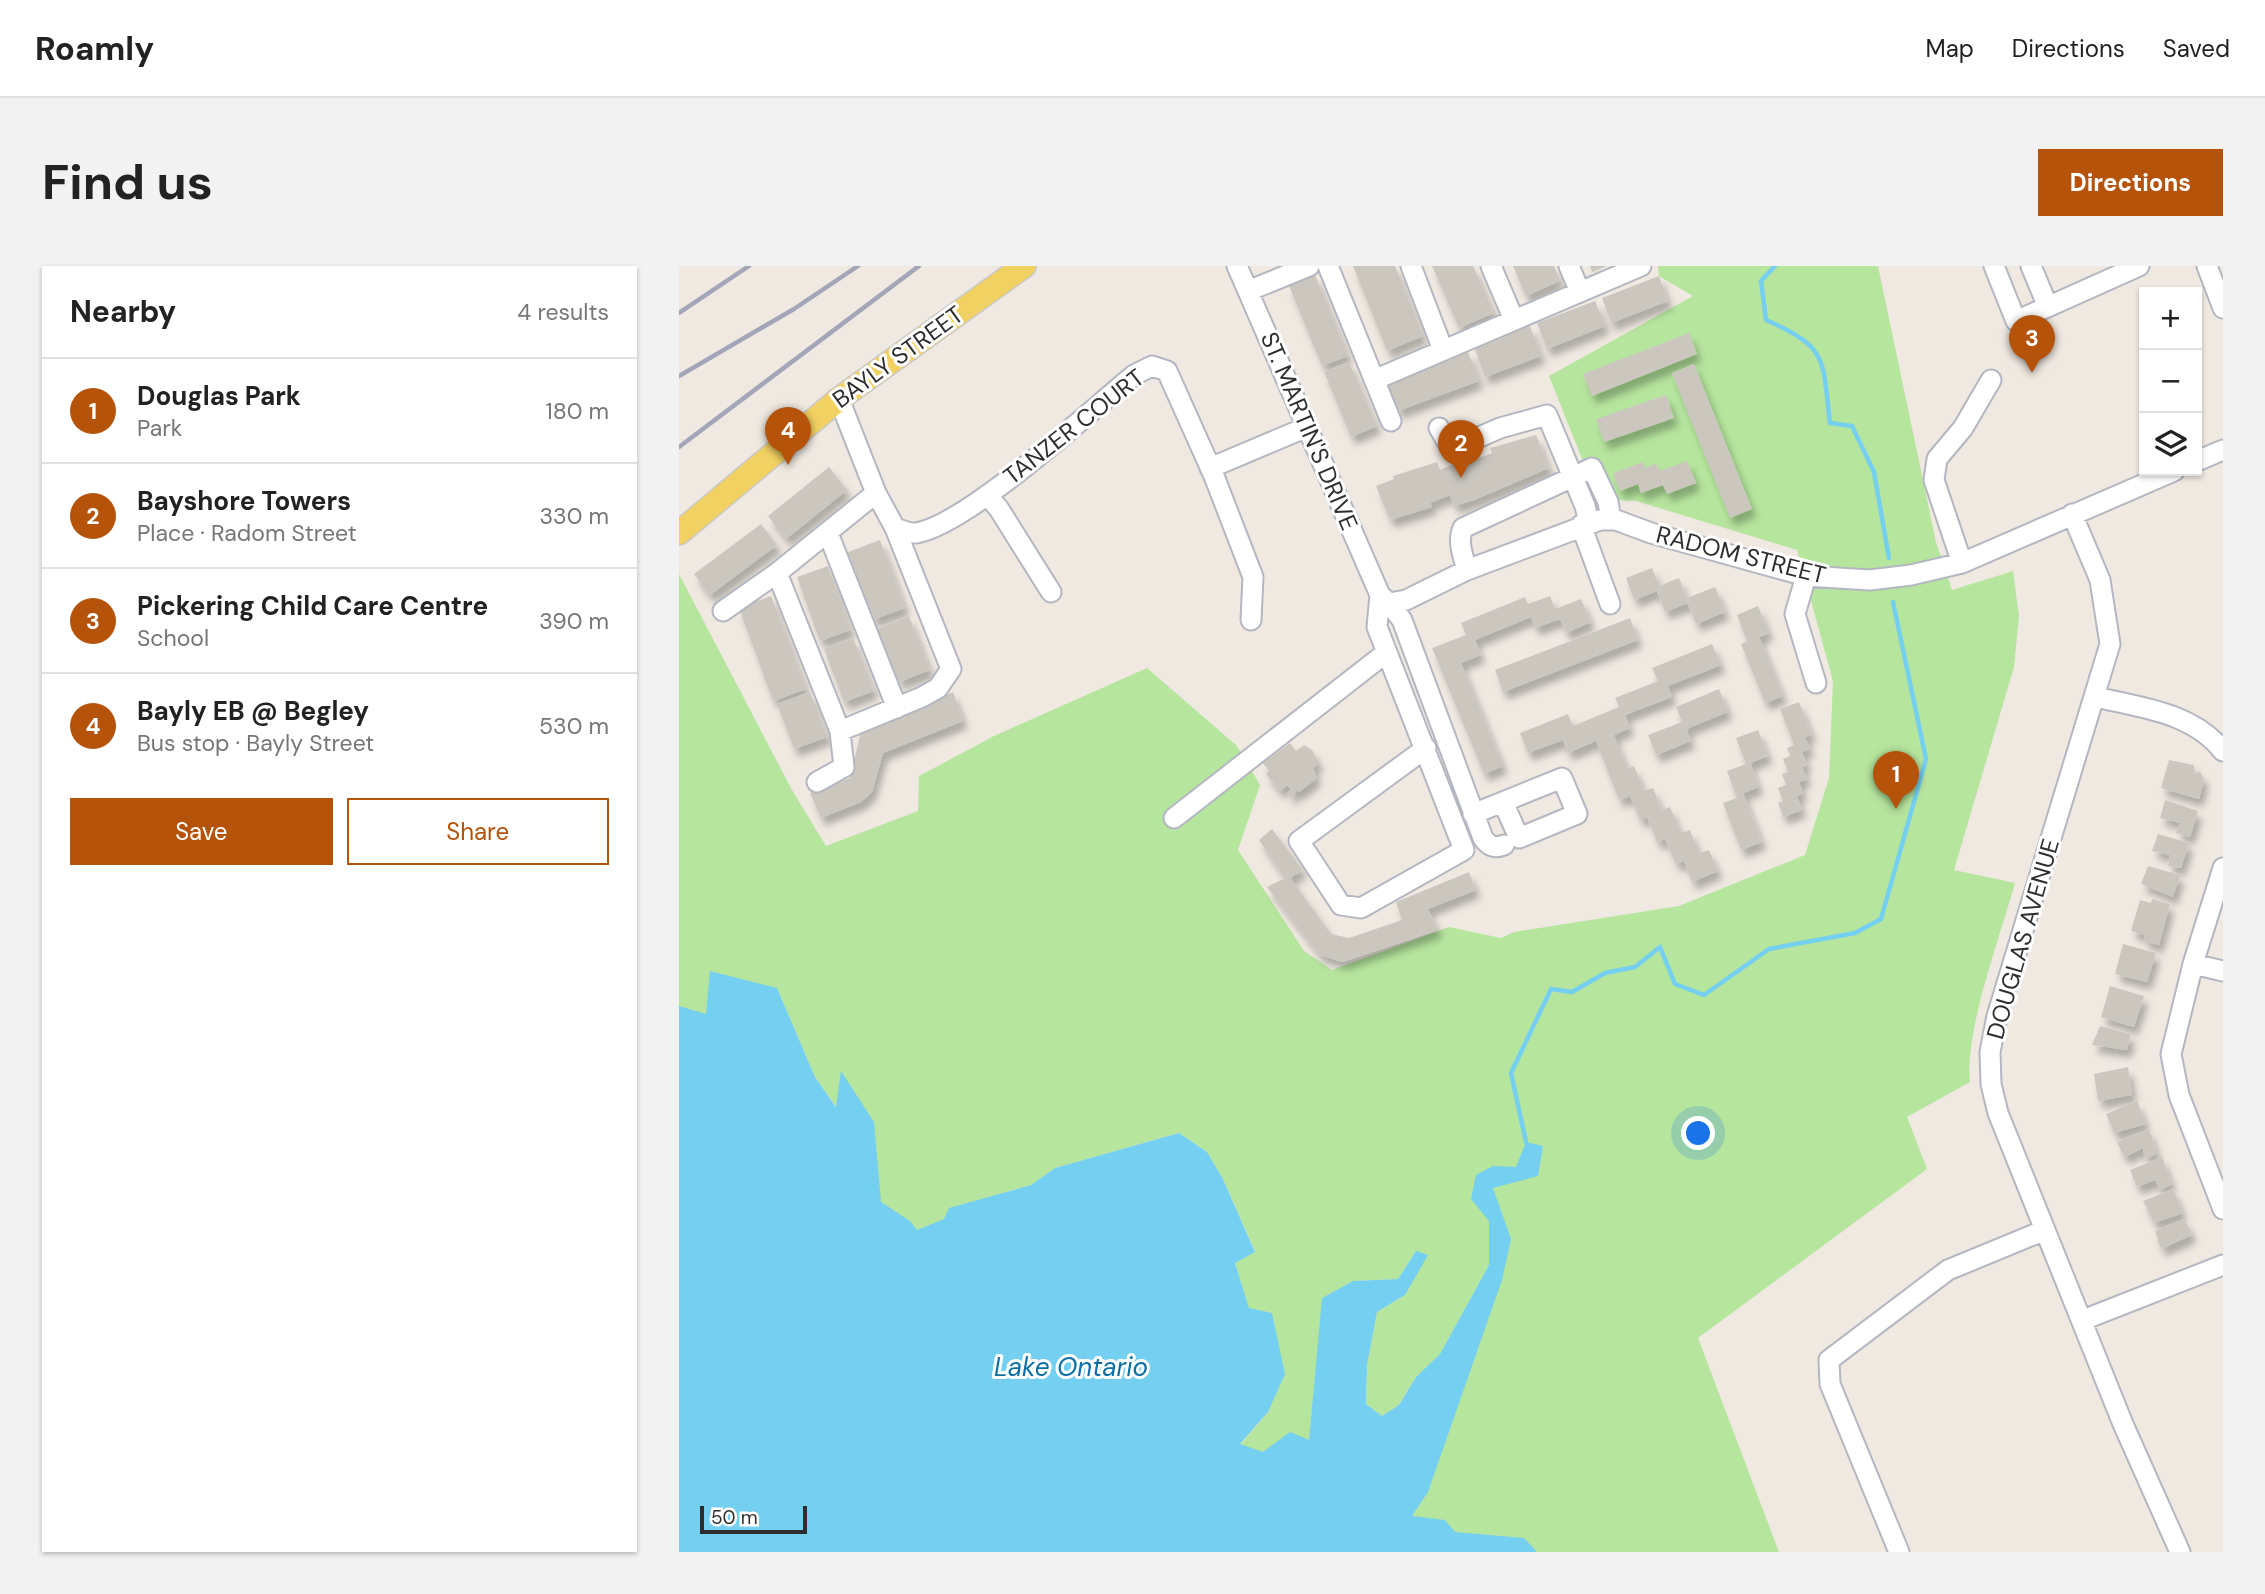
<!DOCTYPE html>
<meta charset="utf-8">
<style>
:root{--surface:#fff;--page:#f2f2f2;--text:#222;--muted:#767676;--line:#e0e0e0;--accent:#b45309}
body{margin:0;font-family:"DM Sans",sans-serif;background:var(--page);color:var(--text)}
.controls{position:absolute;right:21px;top:21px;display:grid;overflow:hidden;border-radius:0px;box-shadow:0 2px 5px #0004}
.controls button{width:63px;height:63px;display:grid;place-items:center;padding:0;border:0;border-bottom:2px solid var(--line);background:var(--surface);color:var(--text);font:35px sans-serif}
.scale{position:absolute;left:21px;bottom:18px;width:107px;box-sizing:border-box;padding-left:7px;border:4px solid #2e2e2e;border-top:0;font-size:19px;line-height:24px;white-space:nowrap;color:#2e2e2e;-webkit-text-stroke:5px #fff;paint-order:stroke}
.you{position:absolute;left:1020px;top:868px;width:24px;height:24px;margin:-18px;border:5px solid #fff;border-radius:50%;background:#1a73e8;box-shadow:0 0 0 10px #1a73e833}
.badge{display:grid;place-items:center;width:46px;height:46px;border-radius:50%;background:var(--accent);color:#fff;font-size:23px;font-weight:700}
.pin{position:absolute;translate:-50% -58px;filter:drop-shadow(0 2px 4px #0008)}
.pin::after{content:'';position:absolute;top:37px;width:24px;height:21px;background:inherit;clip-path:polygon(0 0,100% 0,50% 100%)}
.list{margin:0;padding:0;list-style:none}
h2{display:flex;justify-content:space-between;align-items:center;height:91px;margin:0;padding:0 28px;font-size:30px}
h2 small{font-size:23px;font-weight:400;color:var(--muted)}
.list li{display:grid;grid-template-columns:46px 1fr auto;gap:21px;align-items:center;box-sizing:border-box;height:105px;padding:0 28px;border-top:2px solid var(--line)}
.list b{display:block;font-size:26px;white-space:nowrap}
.list p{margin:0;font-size:23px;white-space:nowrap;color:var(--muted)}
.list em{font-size:23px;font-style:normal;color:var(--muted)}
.actions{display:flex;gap:14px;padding:21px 28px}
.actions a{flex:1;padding:16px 0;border:2px solid var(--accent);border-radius:0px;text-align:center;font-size:24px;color:var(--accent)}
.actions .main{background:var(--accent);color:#fff}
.icon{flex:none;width:38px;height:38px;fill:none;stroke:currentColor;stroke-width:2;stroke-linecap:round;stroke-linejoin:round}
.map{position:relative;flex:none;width:1544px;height:1286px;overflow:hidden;border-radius:0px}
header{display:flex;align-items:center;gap:42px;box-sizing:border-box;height:98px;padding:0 35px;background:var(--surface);border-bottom:2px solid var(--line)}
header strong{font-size:33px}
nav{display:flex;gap:38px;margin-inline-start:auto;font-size:24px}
.intro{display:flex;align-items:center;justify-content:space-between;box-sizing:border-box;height:168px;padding:0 42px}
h1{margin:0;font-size:49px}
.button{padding:18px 32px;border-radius:0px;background:var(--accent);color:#fff;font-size:24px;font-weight:700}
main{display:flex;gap:42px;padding:0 42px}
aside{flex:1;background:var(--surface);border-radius:0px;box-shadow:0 2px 5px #0004}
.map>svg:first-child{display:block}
.green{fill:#b6e59e}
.water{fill:#75cff0}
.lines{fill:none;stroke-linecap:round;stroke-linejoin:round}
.stream{stroke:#75cff0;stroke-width:4.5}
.building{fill:#cbc7bf;filter:url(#shadow)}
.minor-casing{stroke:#b4b7c1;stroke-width:23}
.major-casing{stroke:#c9c9c9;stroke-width:26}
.minor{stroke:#fff;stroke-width:19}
.major{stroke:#f2d163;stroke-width:23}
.rail{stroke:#a3a6b8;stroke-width:4.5}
.labels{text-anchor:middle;stroke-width:6;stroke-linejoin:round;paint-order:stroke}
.street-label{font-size:24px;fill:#2e2e2e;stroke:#fff}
.water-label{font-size:26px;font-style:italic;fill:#0d6fa3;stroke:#fff}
</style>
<header>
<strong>Roamly</strong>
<nav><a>Map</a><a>Directions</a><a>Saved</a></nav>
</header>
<div class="intro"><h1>Find us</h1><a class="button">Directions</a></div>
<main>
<aside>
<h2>Nearby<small>4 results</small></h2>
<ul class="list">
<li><span class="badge">1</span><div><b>Douglas Park</b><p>Park</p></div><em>180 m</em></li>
<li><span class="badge">2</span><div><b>Bayshore Towers</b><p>Place · Radom Street</p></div><em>330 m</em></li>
<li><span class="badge">3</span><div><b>Pickering Child Care Centre</b><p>School</p></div><em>390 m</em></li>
<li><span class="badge">4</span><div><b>Bayly EB @ Begley</b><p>Bus stop · Bayly Street</p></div><em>530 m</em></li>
</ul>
<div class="actions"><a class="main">Save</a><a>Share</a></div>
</aside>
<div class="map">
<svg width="1544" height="1286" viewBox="0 0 1544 1286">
<defs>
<filter id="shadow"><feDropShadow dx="4.5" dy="8" stdDeviation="3.5" flood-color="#0004"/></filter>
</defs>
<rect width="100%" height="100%" fill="#efe9e1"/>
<path class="green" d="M979 0H1199L1257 276 1273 324 1334 305 1340 350 1335 401 1275 604 1336 617C1322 668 1285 767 1291 816L1228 851 1248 903 1019 1072 1100 1286H802L776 1266 733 1250 746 1230 810 999 761 1088 737 1111 720 1139 703 1150 687 1138 688 1099 698 1046 726 1029 737 985 719 1013 674 1015 644 1032 630 1174 584 1187 561 1179 589 1146 570 1043 556 997 576 985 544 913 528 886 500 867 376 902 352 919 323 927 325 1066 202 936 158 842 136 811 98 722 27 749 0 740V308L113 524 147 580 239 545 240 510 315 470 468 402 558 480 581 519 559 584 625 685 653 704 770 661 822 672 835 666 1000 640 1126 589 1150 512 1154 415 1118 284 957 235 919 233 870 110 1014 30 980 10Z"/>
<path class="water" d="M31 705 98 722 136 811 157 841 162 805 195 856 202 936 231 955 238 964 265 953 270 942 352 919 376 902 500 867 528 886 544 913 576 986 556 997 570 1042 593 1047 606 1108 589 1146 561 1178 584 1186 611 1166 630 1174 643 1032 674 1015 719 1013 737 985 749 989 726 1029 698 1046 688 1099 687 1138 703 1150 720 1139 737 1111 761 1088 810 999V955L792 933 797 909 814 900 837 901 847 876 864 880 859 910 814 922 832 973 823 1014 749 1226 733 1250 766 1254 776 1266 845 1272 858 1286H0V740L27 748Z"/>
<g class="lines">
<path class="stream" d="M1096 0 1082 15 1087 54C1151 82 1143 94 1151 157L1173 160 1195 206 1210 292
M847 876 832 807 872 723 893 726 926 707 956 701 981 681 996 718 1025 729 1090 683 1176 667 1202 653 1247 493 1214 336"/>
</g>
<path class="building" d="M674 0H716L744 70 708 85Z
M753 0H794L815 47 780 62Z
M834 0H875L881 15 847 30Z
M911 0H928L913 6Z
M636 9 669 90 643 100 610 20Z
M980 10 989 35 932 57 923 32Z
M916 35 926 60 868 83 858 57Z
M851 60 862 90 806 111 795 81Z
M1010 67 1018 88 913 130 904 108Z
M789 86 800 115 719 145 708 116Z
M670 96 698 160 672 171 645 106Z
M1015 98 1073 243 1051 252 993 107Z
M987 129 995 152 925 176 917 153Z
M857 169 870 202 795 234 775 240 771 229 751 237 753 241 711 254 697 220 715 213 714 210 758 196 761 204 791 191 793 195 813 187 811 182Z
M1008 195 1017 217 988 228 984 219 962 227 959 218 941 225 934 207 964 196 966 202 977 197 981 205Z
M150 201 168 224 107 273 89 250Z
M82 258 98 279 31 329 15 308Z
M201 274 226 342 194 354 169 286Z
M149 300 172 364 141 375 118 311Z
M973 302 980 320 1000 312 1008 332 1036 321 1046 346 1017 358 1009 337 986 346 978 325 955 334 947 312Z
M92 330 127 423 94 435 60 342Z
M871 330 876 343 902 333 912 356 887 367 881 353 856 362 852 351 796 374 802 389 782 397 824 500 805 508 753 382 787 369 782 357 846 331 849 338Z
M1079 340 1090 367 1080 371 1104 430 1086 437 1062 378 1068 375 1058 349Z
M230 350 251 404 220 416 198 363Z
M951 352 959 374 824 426 816 404Z
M174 372 195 425 165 436 145 383Z
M1033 378 1042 399 989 420 993 431 946 449 951 462 935 469 948 503 955 500 965 525 974 522 983 544 991 541 1002 567 1011 564 1020 587 1030 584 1039 605 1013 616 1005 595 997 598 986 573 978 576 968 551 961 554 951 530 940 534 917 475 889 487 884 474 849 487 841 467 889 448 894 460 940 441 936 432 979 415 973 402Z
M1040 423 1049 446 1007 463 1012 475 977 489 969 469 1003 456 997 441Z
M131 426 148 471 115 483 98 438Z
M274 426 284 455 204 487 193 526 182 536 142 552 131 527 171 512 183 461Z
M1120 436 1133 469 1126 471 1131 483 1123 486 1128 499 1123 501 1128 513 1120 516 1124 528 1118 530 1123 544 1104 551 1099 537 1104 535 1099 522 1107 519 1103 508 1109 506 1104 493 1111 490 1108 482 1115 479 1101 443Z
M1079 464 1089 490 1071 497 1080 521 1064 527 1083 576 1062 584 1044 537 1058 532 1048 505 1067 498 1057 472Z
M611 477 617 485 625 479 633 484 640 497 634 502 638 512 620 526 618 524 612 532 608 527 612 524 608 519 601 525 587 508 590 505 584 497Z
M1490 494 1515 499 1516 507 1521 506 1525 513 1520 533 1482 522Z
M1486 534 1519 545 1511 571 1497 567 1501 557 1481 552Z
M593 563 624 604 611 612 652 668 670 672 723 654 717 636 790 606 797 624 749 643 759 664 664 696 641 689 588 621 606 612 580 574Z
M1479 568 1510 577 1502 602 1489 600 1491 589 1473 585Z
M1469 600 1501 609 1494 631 1462 618Z
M1473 633 1491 638 1480 679 1465 675 1466 669 1452 665 1461 634 1472 637Z
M1444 678 1477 687 1468 716 1436 708Z
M1431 720 1465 730 1455 761 1422 751Z
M1421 760 1452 768 1448 784 1413 779Z
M1449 801 1453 829 1419 835 1415 808Z
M1458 835 1467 858 1435 867 1427 848Z
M1470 863 1478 887 1466 894 1464 882 1445 891 1438 876Z
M1483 891 1493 918 1481 924 1476 914 1458 921 1451 904Z
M1494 923 1504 947 1475 957 1464 935Z
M1506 953 1513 969 1482 983 1476 965Z"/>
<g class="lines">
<g class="minor-casing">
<path id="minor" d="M558 0 701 329 710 337 723 354 804 572C810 580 815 583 825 579
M649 0 712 155
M732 0 764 84
M812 0 835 54
M890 0 901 26
M1315 0 1337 55 1460 0
M1352 0 1369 41
M1528 0 1544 42
M569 25 630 0
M695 114 962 0
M160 133 197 227 216 262 272 403 259 422 243 431 161 465
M760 162 770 179 780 180 821 162 868 149 906 240 910 257
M1518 195 1544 184
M531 202 628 161
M308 229 320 243 372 326
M1393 248 1421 314 1431 378 1318 750 1311 786 1312 818 1319 847 1444 1158 1501 1286
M902 259 931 338
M216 262C223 264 230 268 237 267 288 259 410 146 455 109L473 100 488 105 535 210 574 311 572 354
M149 267 218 442
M1283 297 1255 214 1258 193 1284 162 1312 114
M788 304C784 290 778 275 784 262L913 202 929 236 932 254
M98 307 161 465 165 501 138 516
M1127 310 1116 348 1137 417
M701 329 698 361 785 584 682 642 662 639 620 575 747 482
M710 337 727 334 788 304 921 254H937L972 267 1127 310 1191 314 1232 309 1283 297 1495 205
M44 345 98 307 197 227
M1417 431C1462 442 1513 446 1544 485
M794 548 883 512 898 548 840 572 824 536
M495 552 708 386
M1544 602 1514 698 1492 788 1500 829 1544 943
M1514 698 1544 705
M1404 1054 1544 999
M1220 1286 1151 1118 1150 1094 1269 1004 1366 964"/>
</g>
<g class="major-casing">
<path id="major" d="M0 267 160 133 345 0"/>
</g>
<use href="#minor" class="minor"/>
<use href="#major" class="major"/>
<path class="rail" d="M0 47 70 0
M0 110 115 43 179 0
M0 181 240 0"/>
</g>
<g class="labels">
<g class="street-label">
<text transform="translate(219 91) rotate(-36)" y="8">BAYLY STREET</text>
<text transform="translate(395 161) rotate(-38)" y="8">TANZER COURT</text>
<text transform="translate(630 165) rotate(67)" y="8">ST. MARTIN'S DRIVE</text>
<text transform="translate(1062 289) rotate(14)" y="8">RADOM STREET</text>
<text transform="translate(1344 673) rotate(-74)" y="8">DOUGLAS AVENUE</text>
</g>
<g class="water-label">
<text x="392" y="1110">Lake Ontario</text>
</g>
</g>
</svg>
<div class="controls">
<button>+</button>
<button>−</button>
<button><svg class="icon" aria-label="layers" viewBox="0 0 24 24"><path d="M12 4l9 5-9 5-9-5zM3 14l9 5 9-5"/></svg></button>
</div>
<div class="scale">50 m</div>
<div class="you"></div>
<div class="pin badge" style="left:1217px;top:543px">1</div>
<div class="pin badge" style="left:782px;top:212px">2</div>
<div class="pin badge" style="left:1353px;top:107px">3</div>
<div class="pin badge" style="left:109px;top:199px">4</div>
</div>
</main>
